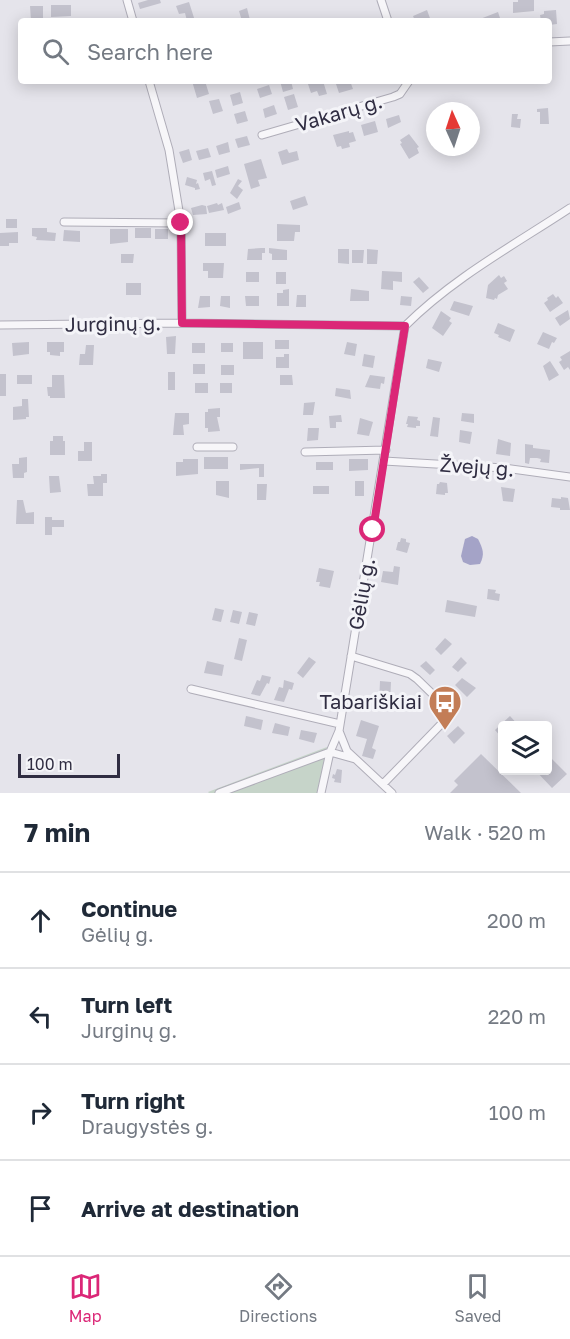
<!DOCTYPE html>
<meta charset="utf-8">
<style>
:root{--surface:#fff;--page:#f2f2f3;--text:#1f2937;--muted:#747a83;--line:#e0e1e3;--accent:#db2777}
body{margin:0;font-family:"Golos Text",sans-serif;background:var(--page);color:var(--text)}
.controls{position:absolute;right:18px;bottom:18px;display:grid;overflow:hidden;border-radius:6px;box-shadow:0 3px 15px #0003}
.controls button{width:54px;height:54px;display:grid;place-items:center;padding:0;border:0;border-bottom:2px solid var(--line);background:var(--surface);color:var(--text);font:30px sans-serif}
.compass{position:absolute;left:426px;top:102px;width:54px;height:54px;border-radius:50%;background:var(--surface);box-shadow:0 3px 15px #0003;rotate:357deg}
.scale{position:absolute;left:18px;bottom:15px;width:102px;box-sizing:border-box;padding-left:6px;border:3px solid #302d42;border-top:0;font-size:16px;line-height:21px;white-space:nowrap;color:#302d42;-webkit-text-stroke:4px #f4f4f8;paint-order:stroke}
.stop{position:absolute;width:18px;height:18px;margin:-14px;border:4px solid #db2777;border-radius:50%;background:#fff}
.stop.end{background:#db2777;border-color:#fff;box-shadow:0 2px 6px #0008}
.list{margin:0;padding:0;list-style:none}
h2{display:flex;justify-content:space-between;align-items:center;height:78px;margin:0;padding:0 24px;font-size:26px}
h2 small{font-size:20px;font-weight:400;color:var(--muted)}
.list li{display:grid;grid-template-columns:39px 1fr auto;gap:18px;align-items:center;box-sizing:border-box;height:96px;padding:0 24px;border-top:2px solid var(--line)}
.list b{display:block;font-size:22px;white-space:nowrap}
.list p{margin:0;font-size:20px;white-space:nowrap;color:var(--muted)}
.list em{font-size:20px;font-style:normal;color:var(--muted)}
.icon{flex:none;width:33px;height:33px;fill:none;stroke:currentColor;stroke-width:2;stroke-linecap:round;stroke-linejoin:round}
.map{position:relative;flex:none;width:570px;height:793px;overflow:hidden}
.search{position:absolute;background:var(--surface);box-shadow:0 3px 15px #0003;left:18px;right:18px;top:18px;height:66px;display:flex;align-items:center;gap:15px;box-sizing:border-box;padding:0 21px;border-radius:6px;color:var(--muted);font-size:22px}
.sheet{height:462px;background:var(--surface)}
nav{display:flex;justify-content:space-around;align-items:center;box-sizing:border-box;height:84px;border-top:2px solid var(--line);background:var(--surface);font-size:16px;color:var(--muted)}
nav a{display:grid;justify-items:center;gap:3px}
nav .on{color:var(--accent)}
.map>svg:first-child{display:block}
.green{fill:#c6d4c9}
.water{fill:#a4a3c7}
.building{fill:#c3c2cd}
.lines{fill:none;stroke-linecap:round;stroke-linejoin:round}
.minor-casing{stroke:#afadb8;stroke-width:9}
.minor{stroke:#f7f6f9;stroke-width:7}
.route{stroke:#db2777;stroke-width:8}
.labels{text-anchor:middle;stroke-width:6;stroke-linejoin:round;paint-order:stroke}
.street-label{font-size:20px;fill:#302d42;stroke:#f4f4f8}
.poi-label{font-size:20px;fill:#302d42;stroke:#f4f4f8;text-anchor:end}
</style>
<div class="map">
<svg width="570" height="793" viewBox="0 0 570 793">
<rect width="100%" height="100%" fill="#e5e4eb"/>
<path class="green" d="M327 747 317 793H209L208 792Z"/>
<path class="water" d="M472 536 478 539C483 549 485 554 480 564L470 565 463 562 461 556 465 539Z"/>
<path class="building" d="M148 0H160L161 3 140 9 138 3Z
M518 0H534V11L513 13V2H518Z
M189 2 195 21H187L185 13 179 14 176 6Z
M51 5H71V16L51 17Z
M30 6H43V21H31Z
M247 8 250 20 242 21 239 11Z
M427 10 431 21H415L413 16Z
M556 10 557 24 549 25V21H541L540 15 544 14V11Z
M498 12 501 21H480V19Z
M192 81H205L209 94 197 98Z
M280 81H291L293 89 283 92Z
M307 81H323L327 94 319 96 317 91 311 93Z
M335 81H350L353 89 339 93Z
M269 85 272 94 260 98 257 89Z
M240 92 243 103 233 106 230 95Z
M294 94 298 107 288 110 284 97Z
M219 99 223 111 213 114 209 101Z
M274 105 277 114 265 118 263 109Z
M548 108 549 124H540V112H537V109Z
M245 111 248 121 237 124 234 114Z
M512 114H518L517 119H521L520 128 511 127Z
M399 115 401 122 388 128 386 119Z
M375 121 378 132 364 136 361 125Z
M349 131V133L353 132 356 141 349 143 350 147 342 149 341 146 337 147 333 135Z
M409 134 419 147 417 148 419 153 409 159 400 144 402 143 400 140Z
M247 136 250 145 238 148 235 139Z
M228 142 230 152 219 155 216 146Z
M208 148 211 157 199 160 196 151Z
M189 149 192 160 183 163 179 152Z
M287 149 289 153 297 151 299 160 282 165 278 152Z
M261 159 267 178 258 180 260 186 251 189 244 164Z
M228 166 230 174 217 178 215 170Z
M212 171 216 185 212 186 210 179 205 181 203 173Z
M187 177 197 180 196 184 198 183 200 189 195 190V188L185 185Z
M238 179 242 181 238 186 243 190 237 199 230 193Z
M305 196 308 205 293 210 290 201Z
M239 202 241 209 228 214 226 207Z
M217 203 218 205 222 203 224 210 209 213 207 206Z
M202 205 206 206 207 214 193 215 191 208Z
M6 219H17V228H6Z
M277 224 300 225V232H295L294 241H277Z
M32 228H47V232L56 233 55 241 36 240 37 237 32 236Z
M135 228H151V238H135Z
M110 229H128V242L110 244Z
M155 229H168V239H155Z
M64 230 80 231V242L63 241Z
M18 232V243H9V246H0V233Z
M205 233H226V246H205Z
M261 248H265V253H262V260H247L248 249Z
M269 248 287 250V260H272V254L269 253Z
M338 249H349V264L338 263Z
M367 249 378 250 377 264H367Z
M352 250H364L363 263H352Z
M121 254H134L133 263H121Z
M203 263H224L223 278H208V271H203Z
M382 271 402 272V282L393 281V290L381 289Z
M246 272H259V282H246Z
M276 272H286V284H276Z
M499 275 501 278 504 276 507 281 504 283 508 289 498 295 497 299 495 298 494 300 486 298 488 285Z
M419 277 429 288 423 293 413 282Z
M126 283H141V295H126Z
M289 289V306H277V293H283V290Z
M351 289 369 291V301H350Z
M553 294 556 298 558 296 563 303 550 312 544 303 548 300 547 298Z
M297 295H306V307H296Z
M200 296H210V307L198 308Z
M221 296H230V308L220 306Z
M245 296H259V306H246Z
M401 296 412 297 411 306 400 305Z
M454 301 473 306 469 316 450 310Z
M568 310 570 319 560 326 555 318Z
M441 311 451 318 449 321 452 323 443 336 432 328Z
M498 323 515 330 510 342 498 337 499 335 494 333Z
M543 332 557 338 554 343 552 342 549 349 537 344Z
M176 336 175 354H167L166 337Z
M275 340H289V349H275Z
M29 342V354L13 356 12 343Z
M47 342H64V352H60V356L50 355V352H47Z
M243 342H263V359H243Z
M347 342 357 344 355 356 344 354Z
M192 343H205V353H192Z
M221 343H233V352H221Z
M86 345H94L93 365H79L80 354H85Z
M570 351V370L568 367 564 370 559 362 562 360 560 357Z
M284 354H289V368H276V357H284Z
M364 354 375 356 373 368 362 366Z
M428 359 442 362 439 372 426 368Z
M550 361 559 375 549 381 543 366Z
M193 364H205V374H193Z
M221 365H234V375H221Z
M168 372H175V390H168Z
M0 374H6V396H0Z
M17 375H32V384H17Z
M52 375H64L65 398H50V396H48L47 387H52Z
M280 375H292L293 385H280Z
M370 375 385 377 384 384 381 383 380 389 365 387Z
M195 383H208V393H195Z
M220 383H232V393H220Z
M336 388 350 390 351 399 335 396Z
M22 399H28L29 417H26V419L13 420V407L22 406Z
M315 402 313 415H303L304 403Z
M220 408V417H217L220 431 208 432V428H205V412H208V409Z
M175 413H189V424L183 425 184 435H173Z
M462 413 474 414V423L461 421Z
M341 415 342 422H336V428H330L329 416Z
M408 416 418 417 417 420 420 421V426H416V428L407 427 408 424H406Z
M433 417 440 418 438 437 430 436Z
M360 418 373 422 369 436 357 434Z
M308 428H319L318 440 307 441Z
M460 430 472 432 470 444 459 442Z
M53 436H63V441H65V455H50V441H53Z
M498 439 511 443 510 456 496 454Z
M84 442H92V461H78V451H84Z
M525 444 533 445V448L550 450 549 463 540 462 541 459 537 458H530L529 464 525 463Z
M27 457V472L24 473V478H13L12 464H19V458Z
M204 457H228V469H204Z
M183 459H198V474L176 476V462H183Z
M349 459H368V470L349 471Z
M316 462H333V470H316Z
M240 464H264V477H259V468L240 470Z
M101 474H107V483H103V496H88L87 484H94L93 476H101Z
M49 476H59L61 492 50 493Z
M216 481H229V498L216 495Z
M355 481H364V496H355Z
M440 482 447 483 448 493H445V495L436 494 437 484H439Z
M257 484H267L266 500H257Z
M313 486H329V494H313Z
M501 487 515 489 513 502 503 501Z
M561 497 568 498 570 510H560V508L551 507 552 498 561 499Z
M17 500H23L26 513 34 512V524H16Z
M45 517H52V520H64V527H52V535H45Z
M401 538 406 539V542L410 543 407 553 396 550 398 542H400Z
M394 566 400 567 398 585 381 582 383 571 393 572Z
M319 568 334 571 330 588 319 586 320 582H316Z
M488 589 496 590 495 593 500 594 499 601 487 599Z
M447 600 477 606 475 617 445 612Z
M215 608 224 610 221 622 212 620Z
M233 610 242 612 239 624 230 622Z
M249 612 258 614 255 626 246 624Z
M239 638 247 640 242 661 234 659Z
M445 638 452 644 441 655 435 649Z
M309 657 316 662 303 678 297 673Z
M461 657 467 663 458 672 452 667Z
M207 661 224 665 222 676 204 673Z
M426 661 435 670 430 675 420 666Z
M262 675 271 677 269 684 267 683 260 696 251 694 257 680 260 681Z
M462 678 476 688 467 697 455 685Z
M284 680 294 683 292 690 289 689 284 702 274 700 279 687 283 688Z
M380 681 391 682 390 704H379Z
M246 716 263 720 261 730 244 726Z
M510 716 519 726H502V738L495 730Z
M361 720 379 726 372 748 376 750 373 759 362 756 367 739 356 736Z
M275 723 290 727 288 736 272 733Z
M458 726 465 733 454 744 447 736Z
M301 730 317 733 314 743 299 739Z
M481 754 521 793H450L458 785 454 781Z
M548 755 567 774 552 788 535 770H548Z
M337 769 342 770 341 783 334 782 335 779 332 778 333 774 335 775Z"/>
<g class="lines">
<g class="minor-casing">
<path id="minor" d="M127 0 133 21
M381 0 388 21
M549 42 570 41
M149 81 169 150 181 223 182 323
M262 135 393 97 400 94 409 81
M64 222 181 223
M0 325 182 323 405 326
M197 447H233
M305 452 386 450
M384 461 504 468 570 477
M351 656 410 674 417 679 452 713 383 784
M191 689 340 724
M219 793 330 752 355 759
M321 793 330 752 339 731
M392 793 347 751 339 731 405 326C453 278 514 245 570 208"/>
</g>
<use href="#minor" class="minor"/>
</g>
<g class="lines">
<path class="route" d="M181 223 182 323 405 326 373 530"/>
</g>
<defs>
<g id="bus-pin" transform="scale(1.725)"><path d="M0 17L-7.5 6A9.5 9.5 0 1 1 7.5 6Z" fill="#c37d56" stroke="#f4f4f8"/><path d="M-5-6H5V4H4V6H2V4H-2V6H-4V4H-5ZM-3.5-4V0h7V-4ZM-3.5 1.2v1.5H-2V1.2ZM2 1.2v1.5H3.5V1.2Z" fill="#fff"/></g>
</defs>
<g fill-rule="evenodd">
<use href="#bus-pin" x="445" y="702"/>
</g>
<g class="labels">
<g class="street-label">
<text transform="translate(339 113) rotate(-16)" y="7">Vakarų g.</text>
<text transform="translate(113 324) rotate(-1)" y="7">Jurginų g.</text>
<text transform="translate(477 467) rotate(4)" y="7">Žvejų g.</text>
<text transform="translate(362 594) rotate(-80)" y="7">Gėlių g.</text>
</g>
<g class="poi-label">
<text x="422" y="709">Tabariškiai</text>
</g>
</g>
</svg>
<div class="controls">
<button><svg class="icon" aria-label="layers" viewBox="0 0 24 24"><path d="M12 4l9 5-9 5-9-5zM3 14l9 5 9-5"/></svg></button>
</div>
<svg class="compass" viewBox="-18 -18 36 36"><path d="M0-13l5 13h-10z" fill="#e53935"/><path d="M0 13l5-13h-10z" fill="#747a83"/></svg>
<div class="scale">100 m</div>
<div class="stop" style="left:373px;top:530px"></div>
<div class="stop end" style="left:181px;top:223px"></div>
<div class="search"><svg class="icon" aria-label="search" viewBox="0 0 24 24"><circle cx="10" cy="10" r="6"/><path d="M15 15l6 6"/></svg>Search here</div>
</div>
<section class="sheet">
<h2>7 min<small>Walk · 520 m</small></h2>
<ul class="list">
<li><svg class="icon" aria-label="ahead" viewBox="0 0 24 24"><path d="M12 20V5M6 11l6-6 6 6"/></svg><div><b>Continue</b><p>Gėlių g.</p></div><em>200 m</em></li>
<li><svg class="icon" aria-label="left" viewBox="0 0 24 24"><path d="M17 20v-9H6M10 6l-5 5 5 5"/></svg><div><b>Turn left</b><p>Jurginų g.</p></div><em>220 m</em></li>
<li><svg class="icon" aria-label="right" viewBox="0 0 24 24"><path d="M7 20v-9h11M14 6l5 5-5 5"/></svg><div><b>Turn right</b><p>Draugystės g.</p></div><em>100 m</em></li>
<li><svg class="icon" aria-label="arrive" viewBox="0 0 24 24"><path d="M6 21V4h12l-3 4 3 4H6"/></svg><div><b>Arrive at destination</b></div></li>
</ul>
</section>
<nav>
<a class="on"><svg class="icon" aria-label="map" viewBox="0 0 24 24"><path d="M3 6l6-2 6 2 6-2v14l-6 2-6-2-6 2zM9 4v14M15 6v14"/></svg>Map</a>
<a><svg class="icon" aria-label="directions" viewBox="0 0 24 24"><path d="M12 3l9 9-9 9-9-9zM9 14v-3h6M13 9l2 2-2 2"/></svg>Directions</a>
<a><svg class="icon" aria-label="saved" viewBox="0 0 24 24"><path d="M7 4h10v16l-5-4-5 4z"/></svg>Saved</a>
</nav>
